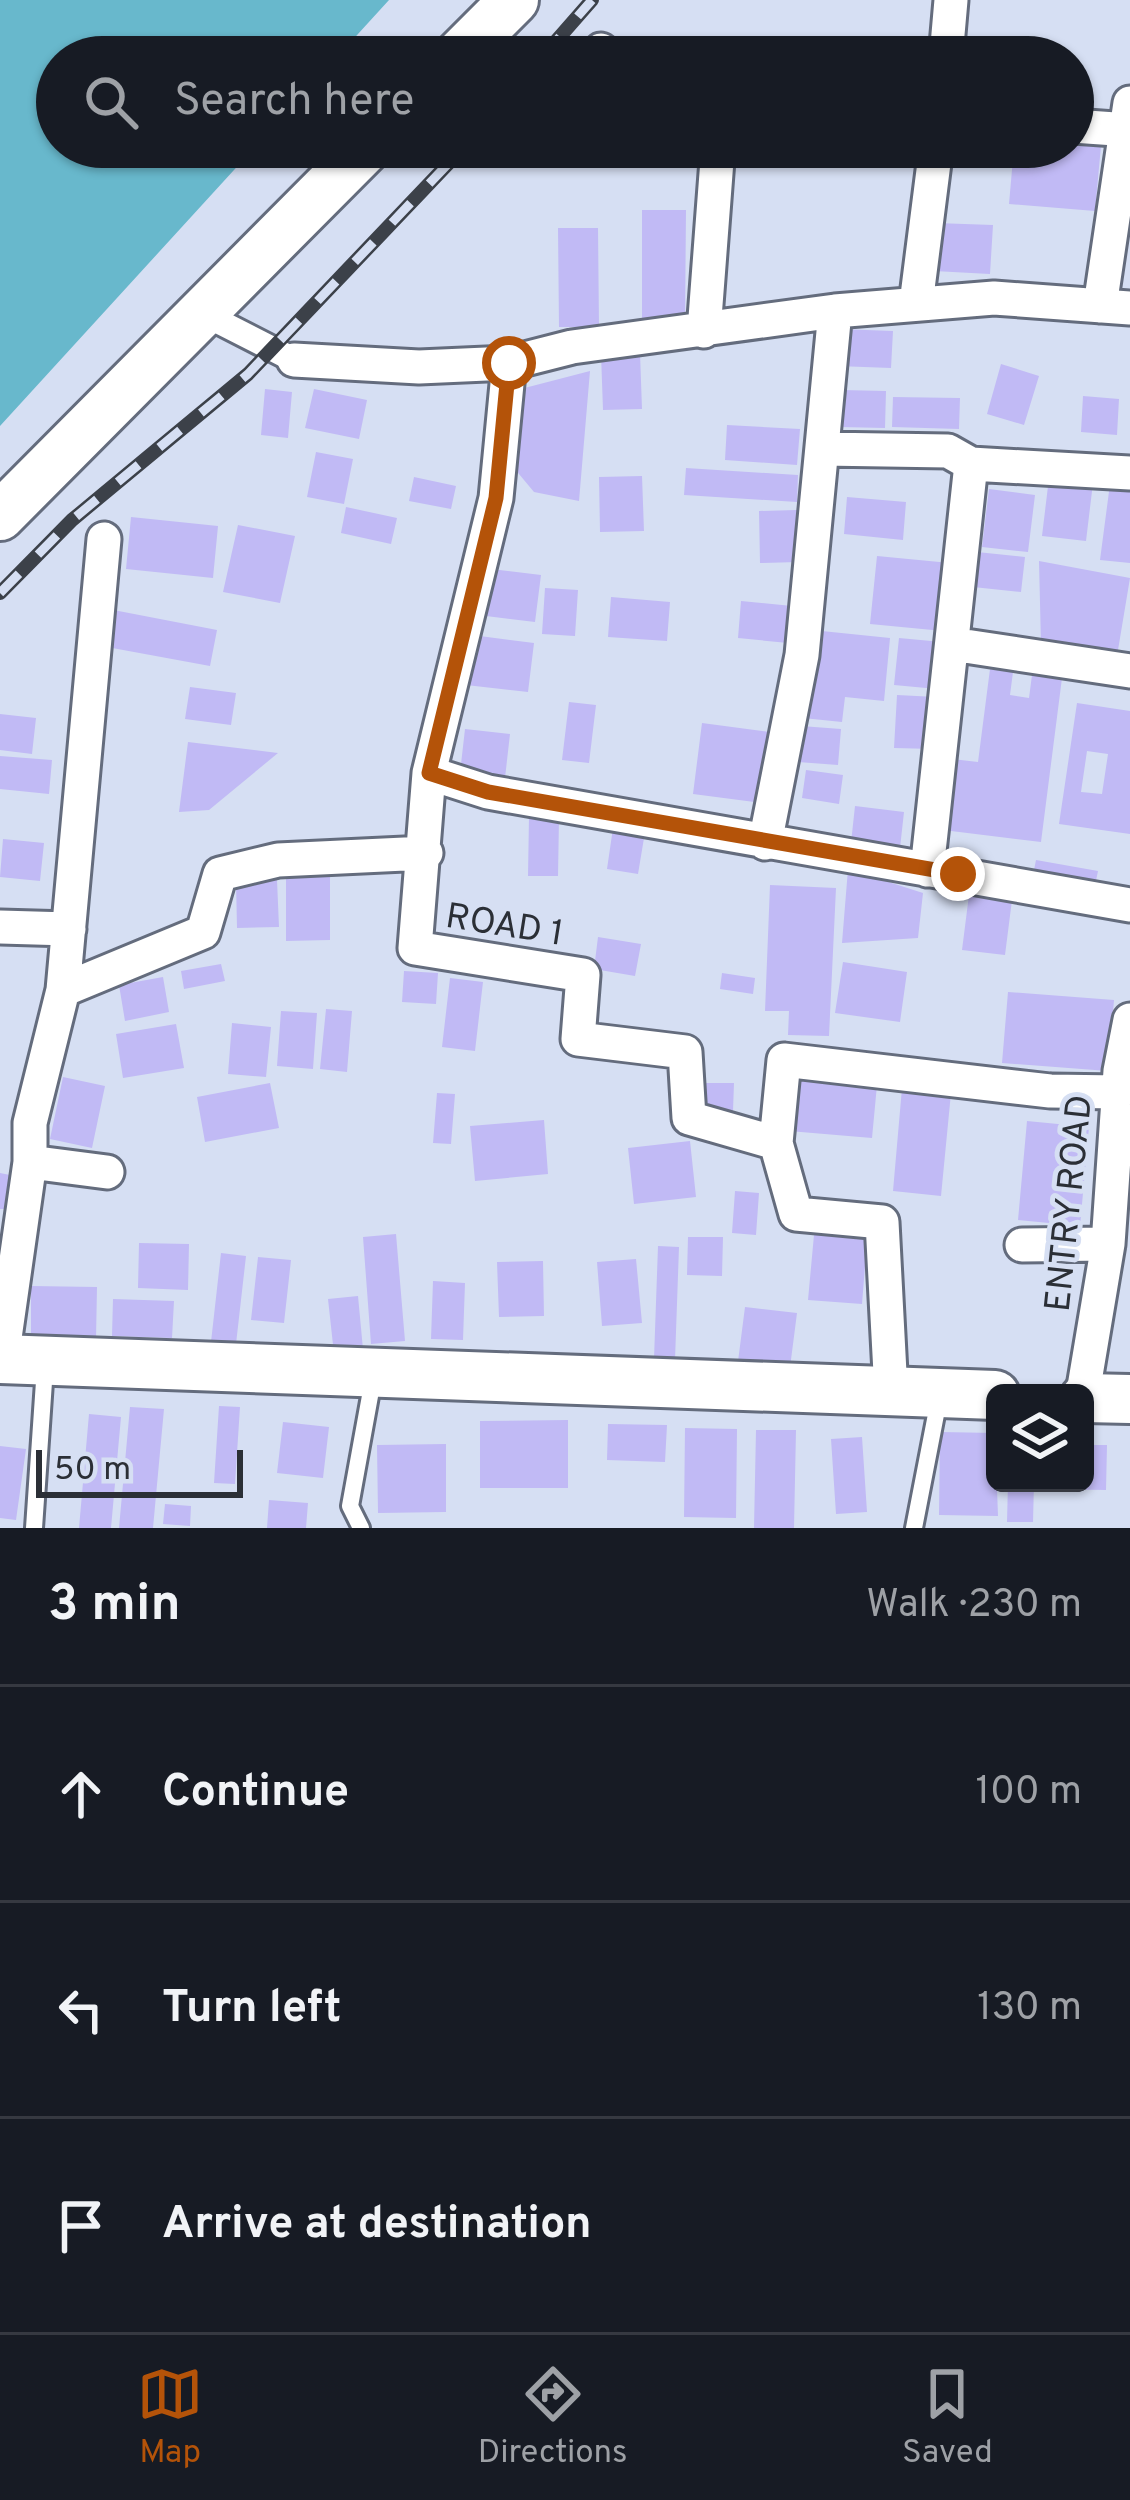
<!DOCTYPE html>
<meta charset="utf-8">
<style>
:root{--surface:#171b24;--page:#20242c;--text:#f1f3f6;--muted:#9ea1a6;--line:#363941;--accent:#b45309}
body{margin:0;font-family:Overpass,sans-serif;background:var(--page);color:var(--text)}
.controls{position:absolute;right:36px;bottom:36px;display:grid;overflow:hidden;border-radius:18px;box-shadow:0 3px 9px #0004}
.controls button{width:108px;height:108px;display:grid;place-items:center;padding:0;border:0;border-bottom:3px solid var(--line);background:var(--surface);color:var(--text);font:60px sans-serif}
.scale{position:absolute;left:36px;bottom:30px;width:207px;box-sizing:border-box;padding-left:12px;border:6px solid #2b2f36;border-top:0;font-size:33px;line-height:42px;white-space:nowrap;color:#2b2f36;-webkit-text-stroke:9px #d6dff3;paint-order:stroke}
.stop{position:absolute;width:36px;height:36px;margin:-27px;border:9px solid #b45309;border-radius:50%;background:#fff}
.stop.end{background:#b45309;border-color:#fff;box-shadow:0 3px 12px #0008}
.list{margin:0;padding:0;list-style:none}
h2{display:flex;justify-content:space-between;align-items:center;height:156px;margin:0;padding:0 48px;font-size:51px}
h2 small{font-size:39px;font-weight:400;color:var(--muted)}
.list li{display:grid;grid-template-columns:78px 1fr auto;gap:36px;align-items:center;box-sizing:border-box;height:216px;padding:0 48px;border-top:3px solid var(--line)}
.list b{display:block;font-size:45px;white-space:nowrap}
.list em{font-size:39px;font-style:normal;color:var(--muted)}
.icon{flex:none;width:66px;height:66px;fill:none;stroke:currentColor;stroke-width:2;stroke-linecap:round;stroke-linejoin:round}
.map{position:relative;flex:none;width:1130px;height:1528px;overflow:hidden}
.search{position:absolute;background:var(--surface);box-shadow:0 3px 9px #0004;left:36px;right:36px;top:36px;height:132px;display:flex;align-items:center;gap:30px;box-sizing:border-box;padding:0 42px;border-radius:66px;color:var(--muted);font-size:45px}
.sheet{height:804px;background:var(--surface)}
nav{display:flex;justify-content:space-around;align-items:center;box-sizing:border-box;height:168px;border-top:3px solid var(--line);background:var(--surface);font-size:33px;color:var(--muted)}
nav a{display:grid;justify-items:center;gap:6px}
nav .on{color:var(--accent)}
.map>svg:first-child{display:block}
.water{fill:#68b8cc}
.building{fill:#c1baf5;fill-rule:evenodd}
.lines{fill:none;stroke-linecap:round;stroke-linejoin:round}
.service-casing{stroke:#646c7d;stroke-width:22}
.pedestrian-casing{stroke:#646c7d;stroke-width:30}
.minor-casing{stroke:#646c7d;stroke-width:39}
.secondary-casing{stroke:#646c7d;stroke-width:54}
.service{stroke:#fff;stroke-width:16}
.pedestrian{stroke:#fff;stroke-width:24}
.minor{stroke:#fff;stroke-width:33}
.secondary{stroke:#fff;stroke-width:48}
.rail-casing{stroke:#3c4149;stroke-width:14}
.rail{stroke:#d6dff3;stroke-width:9;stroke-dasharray:27;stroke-linecap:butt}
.route{stroke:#b45309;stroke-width:15}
.labels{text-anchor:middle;stroke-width:10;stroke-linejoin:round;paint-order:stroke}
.street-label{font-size:36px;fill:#2b2f36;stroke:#d6dff3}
</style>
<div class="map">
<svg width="1130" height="1528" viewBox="0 0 1130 1528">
<rect width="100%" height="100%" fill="#d6dff3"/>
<path class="water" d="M0 0H389L337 57H57V147H255L0 426Z"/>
<path class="building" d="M1073 143 1101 146 1095 211 1009 204 1014 147Z
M642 210H686L685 323 642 324Z
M936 223 993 225 990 274 934 271Z
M558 228H598L599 327H559Z
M839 329 893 331 891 368 837 366Z
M640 353 642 409 603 410 601 354Z
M1001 364 1039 376 1024 425 987 414Z
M590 371 579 501 534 492 509 462 513 391Z
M265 389 292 392 288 438 261 435Z
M314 389 367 400 359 439 305 428Z
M841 390 886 391 885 428 840 427Z
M1083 396 1119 399 1117 435 1081 432Z
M893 397 960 398 959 429 892 427Z
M727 425 800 429 797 465 725 460Z
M316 452 353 459 344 504 307 497Z
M686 468 798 475 797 502 684 495Z
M642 476 644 531 600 532 599 477Z
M414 477 456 486 451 509 409 501Z
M1049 478 1093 483 1086 541 1042 536Z
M1110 484 1130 487V563L1100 560Z
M989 489 1035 495 1028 552 982 547Z
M847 497 906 502 903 540 844 534Z
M346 507 397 518 391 544 341 533Z
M797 510 799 562 760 563 759 511Z
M131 517 218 526 213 578 126 569Z
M238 525 295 536 280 603 223 592Z
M977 552 1025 557 1021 592 973 587Z
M877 556 950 563 943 631 870 624Z
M1039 561 1130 578 1118 650 1041 645Z
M491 569 541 575 535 622 486 616Z
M545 588 578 590 575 636 542 634Z
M611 597 670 602 667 641 608 637Z
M741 601 792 606 788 643 738 638Z
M103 608 217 630 210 666 96 645Z
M812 630 890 638 884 701 845 697 842 722 803 718Z
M472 635 534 643 528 692 466 685Z
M899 638 942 642 937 689 894 685Z
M990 669 1013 672 1010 695 1029 698 1032 675 1062 678 1041 842 943 830 952 759 978 762Z
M190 687 236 693 231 725 185 719Z
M897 695 936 697 933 749 894 748Z
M569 702 596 705 589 763 562 760Z
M1077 703 1130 711V834L1059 824ZM1087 751 1108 754 1102 794 1081 792Z
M0 714 36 718 32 754 0 750Z
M702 723 770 732 762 803 693 794Z
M801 726 841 729 838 765 798 762Z
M465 729 510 734 505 778 460 773Z
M188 742 278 753 209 810 179 812Z
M0 756 52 760 49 794 0 789Z
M806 770 843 775 839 804 802 798Z
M855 806 904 812 899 857 850 852Z
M529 817 559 818 558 876H528Z
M613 828 645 832 638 874 607 869Z
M3 839 44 843 40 881 0 877Z
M1036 860 1098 871 1094 890 1032 880Z
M848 869 923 893 918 938 842 943Z
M286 877H330V940L286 941Z
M277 880 279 927 237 928 236 881Z
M770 885 836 888 829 1036 788 1035 789 1011H765Z
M969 895 1012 900 1005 955 962 950Z
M598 937 641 944 635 976 594 969Z
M843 962 907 972 900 1022 835 1013Z
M221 964 225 981 184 989 181 971Z
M404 971 438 973 436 1004 402 1002Z
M722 973 755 978 753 994 720 989Z
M163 977 169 1012 125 1021 119 985Z
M450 978 483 982 475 1051 442 1047Z
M1008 992 1114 1000 1108 1071 1002 1063Z
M326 1009 352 1011 347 1072 320 1069Z
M281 1011 317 1013 313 1069 277 1066Z
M232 1023 271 1027 266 1077 228 1074Z
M176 1024 184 1068 123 1078 116 1034Z
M63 1077 105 1086 92 1148 50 1139Z
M794 1078 877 1085 872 1138 789 1131Z
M270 1083 279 1128 205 1142 197 1097Z
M696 1083H734L733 1111H696Z
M902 1088 951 1093 941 1196 893 1191Z
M437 1093 455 1094 451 1144 433 1143Z
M544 1120 548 1174 475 1181 470 1126Z
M1027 1121 1089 1127 1080 1226 1018 1220Z
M690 1141 696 1197 634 1204 628 1148Z
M0 1173 10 1175 4 1209H0Z
M735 1191 759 1193 756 1235 732 1233Z
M815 1224 868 1229 862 1304 808 1300Z
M396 1234 405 1341 371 1344 363 1237Z
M688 1237H723L722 1276 687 1275Z
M139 1243 189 1244 188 1290 138 1288Z
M658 1246 679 1247 675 1360 654 1359Z
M221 1253 246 1256 236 1344 211 1342Z
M258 1257 291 1260 284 1323 251 1320Z
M636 1259 642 1323 602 1326 597 1262Z
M543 1261 544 1316 499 1317 497 1262Z
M433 1281 465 1283 463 1340 431 1339Z
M31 1286 97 1287 96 1339 31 1338Z
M358 1296 364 1360 335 1363 328 1299Z
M113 1299 174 1301 172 1338 112 1336Z
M745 1307 797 1313 788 1383 736 1377Z
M219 1406 240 1407 235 1484 214 1483Z
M130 1407 164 1409 153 1528H119Z
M89 1414 121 1417 111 1528H79Z
M568 1420V1488H480V1421Z
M283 1422 329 1427 323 1478 277 1473Z
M608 1424 667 1425 665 1462 607 1460Z
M685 1428 737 1429 736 1518 684 1517Z
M756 1430H796L794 1528H754Z
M940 1432 995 1433 998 1516 939 1515Z
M862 1437 867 1512 836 1514 831 1439Z
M446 1444V1512L378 1513 377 1445Z
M1085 1445H1107L1106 1490 1043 1489 1044 1483H1085Z
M0 1446 26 1449 16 1520 0 1518Z
M1008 1483H1034L1033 1522H1007Z
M269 1500 308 1503 306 1528H267Z
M165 1504 191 1506 190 1526 163 1524Z"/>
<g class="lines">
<g class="service-casing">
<path id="service" d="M34 1528 45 1367
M361 1528 350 1506 374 1374
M914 1528 939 1399"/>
</g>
<g class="pedestrian-casing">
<path id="pedestrian" d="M202 313 294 360"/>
</g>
<g class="minor-casing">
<path id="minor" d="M600 57 601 50
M946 57 951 0
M1073 126 1130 130
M916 304 936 147
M1100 306 1130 103
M704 331 718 147
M294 360 419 367 509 363 572 347 835 311 994 298 1130 308
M509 363 496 498 429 773 415 948 583 975 578 1039 685 1052 689 1118 776 1143 784 1060 1050 1091 1119 1092
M822 449 948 451 971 464 1130 473
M952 644 1130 671
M429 773 488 792 1130 905
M765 843 802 655 835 311
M927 870 971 464
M0 927 69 929
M63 990 203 932 220 874 278 860 426 853
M776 1143 796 1214 882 1222 891 1392
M30 1162 107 1172
M1022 1245 1108 1244
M2 1359 30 1162V1123L63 990 104 539
M1083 1393 1108 1244 1120 1071 1130 1020"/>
</g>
<g class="secondary-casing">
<path id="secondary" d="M457 57 514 0
M0 516 367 147
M0 1359 995 1395
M1085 1398 1130 1399"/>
</g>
<use href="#service" class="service"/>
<use href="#pedestrian" class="pedestrian"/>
<use href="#minor" class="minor"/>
<use href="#secondary" class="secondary"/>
<g class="rail-casing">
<path id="rail" d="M542 57 592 0
M0 593 72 520 248 374 464 147"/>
</g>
<use href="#rail" class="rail"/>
</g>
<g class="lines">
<path class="route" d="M509 363 496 498 429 773 488 792 958 874"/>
</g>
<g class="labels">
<g class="street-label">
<text transform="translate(505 923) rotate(9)" y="13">ROAD 1</text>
<text transform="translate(1067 1203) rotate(-84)" y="13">ENTRY ROAD</text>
</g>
</g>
</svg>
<div class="controls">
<button><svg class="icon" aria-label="layers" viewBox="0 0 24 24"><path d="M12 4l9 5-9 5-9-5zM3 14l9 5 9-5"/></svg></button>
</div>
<div class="scale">50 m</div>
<div class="stop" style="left:509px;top:363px"></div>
<div class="stop end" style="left:958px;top:874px"></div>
<div class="search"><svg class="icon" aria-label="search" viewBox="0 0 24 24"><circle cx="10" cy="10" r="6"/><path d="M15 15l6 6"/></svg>Search here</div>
</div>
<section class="sheet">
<h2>3 min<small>Walk · 230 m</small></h2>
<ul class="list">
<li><svg class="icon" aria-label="ahead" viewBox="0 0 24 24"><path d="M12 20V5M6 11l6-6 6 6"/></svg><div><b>Continue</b></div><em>100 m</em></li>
<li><svg class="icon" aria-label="left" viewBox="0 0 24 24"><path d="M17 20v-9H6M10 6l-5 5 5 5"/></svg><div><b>Turn left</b></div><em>130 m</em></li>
<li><svg class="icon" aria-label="arrive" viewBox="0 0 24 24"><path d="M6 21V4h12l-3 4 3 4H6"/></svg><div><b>Arrive at destination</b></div></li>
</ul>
</section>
<nav>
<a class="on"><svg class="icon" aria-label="map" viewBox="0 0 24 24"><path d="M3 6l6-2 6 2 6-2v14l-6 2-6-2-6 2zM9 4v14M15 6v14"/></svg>Map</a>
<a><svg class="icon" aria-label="directions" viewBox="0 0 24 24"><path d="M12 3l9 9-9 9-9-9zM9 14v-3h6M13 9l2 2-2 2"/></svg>Directions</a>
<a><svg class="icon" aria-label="saved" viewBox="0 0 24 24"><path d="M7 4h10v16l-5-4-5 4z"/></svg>Saved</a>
</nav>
